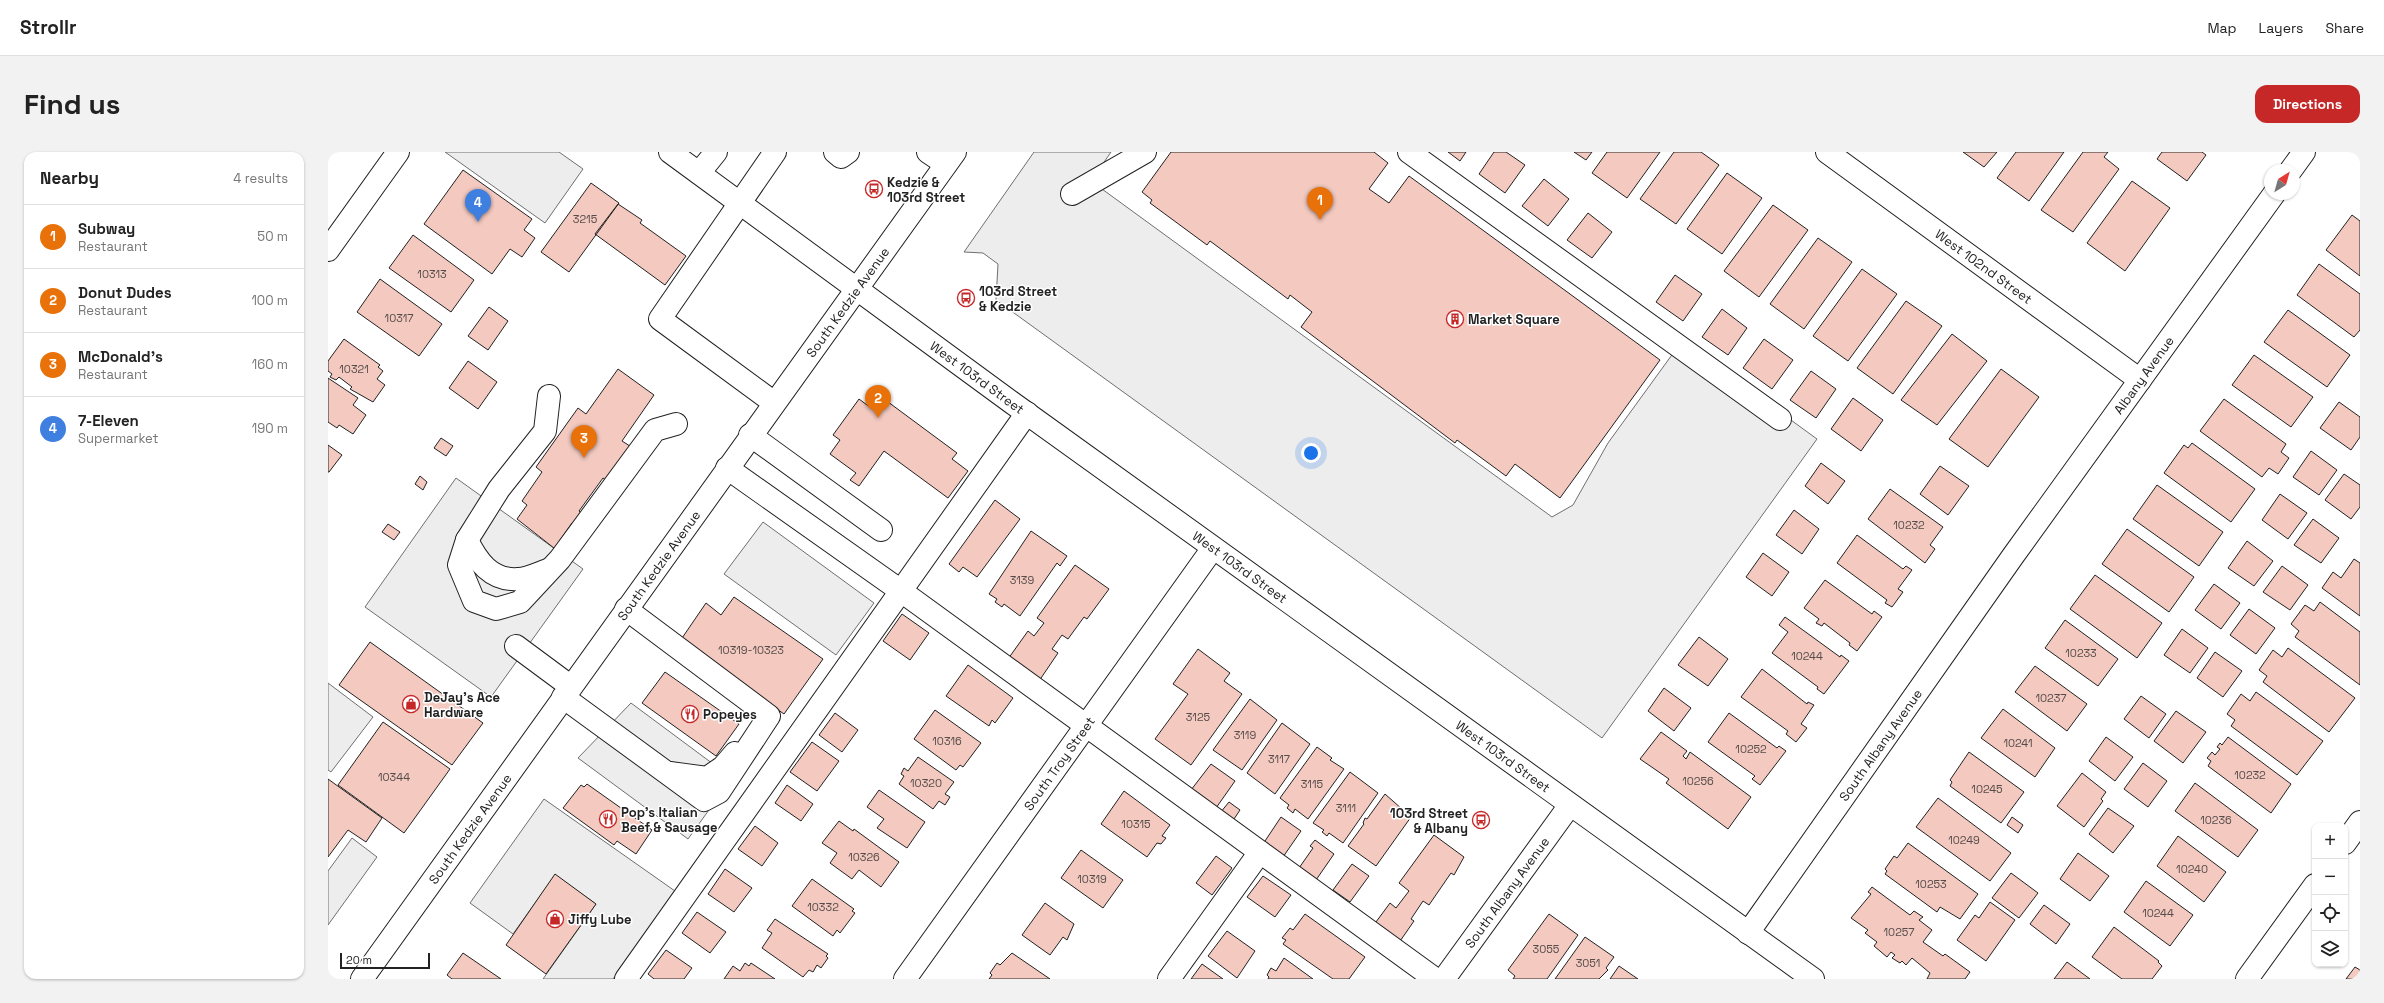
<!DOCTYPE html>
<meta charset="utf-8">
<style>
:root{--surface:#fff;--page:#f2f2f2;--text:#222;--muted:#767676;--line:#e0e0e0;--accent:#c62828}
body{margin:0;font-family:"Space Grotesk",sans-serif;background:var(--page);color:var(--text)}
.controls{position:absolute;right:12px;bottom:12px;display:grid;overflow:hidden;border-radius:8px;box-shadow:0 1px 3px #0004}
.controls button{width:36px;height:36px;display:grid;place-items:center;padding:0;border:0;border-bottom:1px solid var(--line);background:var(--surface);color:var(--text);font:20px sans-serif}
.compass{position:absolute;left:1936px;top:12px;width:36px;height:36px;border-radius:50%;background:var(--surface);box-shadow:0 1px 3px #0004;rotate:37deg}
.scale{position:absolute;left:12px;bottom:10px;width:90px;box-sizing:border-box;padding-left:4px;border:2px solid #222;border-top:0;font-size:11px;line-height:14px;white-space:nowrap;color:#222;-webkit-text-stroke:3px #fff;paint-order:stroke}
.you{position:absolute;left:983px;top:301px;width:14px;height:14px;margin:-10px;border:3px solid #fff;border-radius:50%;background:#1a73e8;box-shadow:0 0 0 6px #1a73e833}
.badge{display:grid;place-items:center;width:26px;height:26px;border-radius:50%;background:var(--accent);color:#fff;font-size:13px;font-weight:700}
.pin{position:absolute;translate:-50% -33px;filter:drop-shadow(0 1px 2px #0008)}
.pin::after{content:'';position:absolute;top:21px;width:14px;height:12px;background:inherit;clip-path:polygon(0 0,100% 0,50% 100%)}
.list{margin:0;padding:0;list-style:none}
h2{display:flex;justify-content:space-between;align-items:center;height:52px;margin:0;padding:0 16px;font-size:17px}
h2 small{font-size:13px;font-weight:400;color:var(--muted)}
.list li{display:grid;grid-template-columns:26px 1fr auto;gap:12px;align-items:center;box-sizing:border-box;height:64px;padding:0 16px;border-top:1px solid var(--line)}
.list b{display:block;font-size:15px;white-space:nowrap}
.list p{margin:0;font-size:13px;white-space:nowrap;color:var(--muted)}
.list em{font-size:13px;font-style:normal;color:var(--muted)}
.icon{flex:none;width:22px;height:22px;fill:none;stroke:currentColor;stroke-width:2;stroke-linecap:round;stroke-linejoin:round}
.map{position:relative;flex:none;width:2032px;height:827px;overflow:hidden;border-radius:12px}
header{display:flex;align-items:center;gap:24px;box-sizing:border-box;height:56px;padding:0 20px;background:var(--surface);border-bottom:1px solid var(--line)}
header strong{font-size:19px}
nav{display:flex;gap:22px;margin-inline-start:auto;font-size:14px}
.intro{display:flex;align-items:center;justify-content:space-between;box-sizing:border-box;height:96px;padding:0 24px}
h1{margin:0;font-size:28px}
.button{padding:10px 18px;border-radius:12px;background:var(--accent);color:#fff;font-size:14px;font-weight:700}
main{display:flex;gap:24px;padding:0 24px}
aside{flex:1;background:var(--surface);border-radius:12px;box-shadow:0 1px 3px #0004}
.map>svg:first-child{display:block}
.parking{fill:#ededed;stroke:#6f6f6f}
.building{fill:#f3c9c0;stroke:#222}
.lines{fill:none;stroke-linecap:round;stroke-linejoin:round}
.minor-casing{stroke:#222;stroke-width:24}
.major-casing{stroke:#222;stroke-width:24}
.minor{stroke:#fff;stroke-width:22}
.major{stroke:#fff;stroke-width:22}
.labels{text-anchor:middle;stroke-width:3;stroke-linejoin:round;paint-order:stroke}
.number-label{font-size:11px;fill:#564c4a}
.poi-label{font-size:13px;font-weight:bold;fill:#222;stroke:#fff;text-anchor:start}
.street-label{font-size:13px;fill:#222;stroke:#fff}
</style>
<header>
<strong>Strollr</strong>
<nav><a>Map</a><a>Layers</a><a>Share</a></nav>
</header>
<div class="intro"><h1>Find us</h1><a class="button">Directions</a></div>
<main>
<aside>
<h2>Nearby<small>4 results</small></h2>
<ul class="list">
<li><span class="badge" style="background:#e8710a">1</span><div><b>Subway</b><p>Restaurant</p></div><em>50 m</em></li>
<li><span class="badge" style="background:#e8710a">2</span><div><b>Donut Dudes</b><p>Restaurant</p></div><em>100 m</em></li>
<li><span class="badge" style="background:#e8710a">3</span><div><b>McDonald's</b><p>Restaurant</p></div><em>160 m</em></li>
<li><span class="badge" style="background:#3f7fe0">4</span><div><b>7-Eleven</b><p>Supermarket</p></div><em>190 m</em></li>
</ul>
</aside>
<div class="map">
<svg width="2032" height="827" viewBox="0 0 2032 827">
<rect width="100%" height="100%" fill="#fff"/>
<path class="parking" d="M117 0H231L255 17 217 71Z
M706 0H783L763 29 1224 365 1245 353 1280 291 1354 189 1489 287 1274 586 668 148 670 112 655 101 636 100Z
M128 326 255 417 163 545 37 455Z
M435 370 546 451 508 503 396 422Z
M0 531 45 565 3 620 0 618Z
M303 551 404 626 360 687 250 606Z
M216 647 347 739 285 827H215L268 752 227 723 185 782 142 751Z
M24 686 49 705 0 773V719Z"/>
<path class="building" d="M843 0H1046L1060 11 1041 37 1061 51 1081 24 1332 208 1232 346 1187 312 1178 324 1129 288 1127 291 973 175 984 160 962 143 960 147 882 89 879 93 822 51 824 48 814 40Z
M1120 0H1138L1132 9Z
M1166 0H1178L1197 13 1177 41 1151 22Z
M1246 0H1264L1258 8Z
M1279 0H1332L1299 46 1264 21Z
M1346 0H1373L1391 13 1348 72 1312 47Z
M1635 0H1669L1656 15Z
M1688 0H1736L1701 49 1669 26Z
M1755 0H1780L1776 5 1791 17 1745 80 1713 58Z
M1834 0H1874L1878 3 1859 29 1829 7Z
M135 18 204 67 196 78 207 86 194 105 182 97 164 122 96 72Z
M1399 21 1434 46 1394 102 1359 77Z
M1216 27 1241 47 1220 74 1194 54Z
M1804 29 1842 56 1797 119 1759 91Z
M263 31 291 51 241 120 213 100Z
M290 52 314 68 312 71 358 104 337 133 267 82Z
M1445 53 1480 78 1431 145 1396 119Z
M1260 61 1284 80 1264 106 1239 88Z
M2024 63 2032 69V124L1998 98Z
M85 83 146 128 123 160 61 116Z
M1490 86 1524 110 1476 177 1442 152Z
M1991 112 2032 142V178L2026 185 1969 143Z
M1534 117 1569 142 1520 209 1485 184Z
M1347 123 1374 142 1355 169 1328 150Z
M52 127 114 172 91 204 29 160Z
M1578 149 1614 174 1565 242 1529 216Z
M161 155 180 169 160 198 140 184Z
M1394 157 1419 176 1400 203 1374 185Z
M1960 158 2022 203 1999 235 1936 190Z
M1624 182 1659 209 1609 273 1573 248Z
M16 187 52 213 50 215 55 219 49 227 57 233 45 250 22 237 24 235 11 225 8 228 2 225 4 222 0 219V209Z
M1436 187 1465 208 1444 237 1415 216Z
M1926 203 1985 245 1963 275 1904 233Z
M140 209 169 230 150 257 121 236Z
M290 217 326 243 294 289 305 296 281 330 275 326 251 359 257 364 249 375 244 371 232 388 237 392 231 400 189 367 199 353 194 349 214 320 208 315 250 256 258 262Z
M1673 217 1711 245 1660 315 1621 287Z
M1483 219 1508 237 1488 266 1462 248Z
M0 226 30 246 25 253 38 263 25 282 11 273 9 276 0 270Z
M552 244 629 301 624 307 640 319 620 346 556 299 531 334 522 328 528 321 502 302 512 288 505 283 531 247 543 256Z
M1525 246 1555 268 1533 299 1503 277Z
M1896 247 1958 292 1953 300 1961 306 1950 322 1941 316 1934 325 1872 279Z
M2011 250 2032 265V285L2023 298 1992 276Z
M113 286 125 294 118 304 106 296Z
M1864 291 1927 337 1903 370 1836 321 1856 293 1860 296Z
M0 293 14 303 1 320H0Z
M1983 299 2009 318 1991 343 1965 325Z
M1493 311 1517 329 1500 352 1477 334Z
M1612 314 1641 334 1620 363 1592 342Z
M2016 322 2032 333V355L2023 367 1997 348Z
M92 324 99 330 95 338 87 332Z
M1829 333 1895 380 1871 414 1805 367Z
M1562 337 1615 375 1602 393 1607 397 1597 411 1540 367Z
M1952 342 1979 361 1960 387 1934 368Z
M667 348 692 367 649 425 635 415 631 420 621 412Z
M1466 358 1491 377 1474 402 1448 383Z
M1985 367 2011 386 1993 411 1966 393Z
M60 372 72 380 66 388 54 380Z
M1799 377 1866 425 1841 460 1774 412Z
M703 379 739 404 732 414 729 411 692 464 676 452 674 455 667 450 669 447 661 442Z
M1529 383 1575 417 1578 414 1584 418 1570 437 1575 440 1564 455 1557 451 1559 448 1509 411Z
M1919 389 1945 409 1926 434 1900 416Z
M1435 401 1461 420 1444 444 1418 425Z
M2026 407 2032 411V464L1994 436 2005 420 2013 426Z
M747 413 781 437 759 467 756 465 740 487 734 483 724 497 730 501 711 529 680 507 700 479 706 484 716 471 709 466Z
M1954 414 1980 433 1962 458 1935 440Z
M1767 423 1834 471 1809 506 1742 457Z
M1497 428 1544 462 1546 459 1554 465 1529 499 1521 493 1522 491 1496 471 1494 474 1488 471 1491 467 1476 456Z
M1886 432 1912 451 1893 477 1867 458Z
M406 445 495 507 456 562 352 489 378 451 393 463Z
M1992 450 2032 480V533L1967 485 1971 479 1963 472 1977 453 1986 459Z
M1921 457 1947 476 1928 502 1902 483Z
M574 462 601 481 582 508 555 489Z
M1457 465 1512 505 1513 503 1521 509 1496 542 1489 537 1490 535 1444 501 1460 480 1451 473Z
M1737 468 1790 507 1770 534 1717 496Z
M1854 477 1880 496 1862 521 1836 503Z
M1371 485 1400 507 1380 534 1350 513Z
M42 490 155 571 124 613 11 533Z
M1960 496 2027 546 2001 580 1935 530 1939 524 1931 518 1945 498 1954 505Z
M870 497 902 521 896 529 914 542 863 613 827 587 860 542 845 532Z
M1887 500 1914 519 1895 545 1869 526Z
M640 513 685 546 667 571 664 568 661 574 618 544Z
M1707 514 1759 552 1739 579 1687 540Z
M1434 517 1479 552 1480 550 1486 553 1473 572 1479 576 1468 590 1458 582 1460 579 1413 545Z
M337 520 411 572 388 604 314 551Z
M1336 536 1363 556 1346 579 1320 559Z
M1928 540 1995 589 1969 623 1903 574 1907 568 1899 562 1913 542 1922 549Z
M1813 544 1838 562 1821 586 1796 567Z
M922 547 949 568 914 618 885 598Z
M1675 557 1727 596 1707 625 1653 586Z
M607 558 653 591 635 615 632 613 628 618 586 587Z
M1848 559 1878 580 1855 611 1826 589Z
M507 561 530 578 514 600 491 583Z
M1401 561 1449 596 1451 594 1458 599 1432 633 1424 627 1427 624 1380 590Z
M55 570 122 617 76 681 10 633Z
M954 571 982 592 947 642 919 621Z
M1333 580 1359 599 1355 604 1358 607 1362 600 1423 645 1400 677 1338 631 1341 627 1312 607Z
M1778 585 1805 605 1787 629 1761 609Z
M1900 585 1963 632 1943 661 1880 614 1883 609 1879 606 1884 600 1887 603 1892 597 1889 595 1892 591 1894 593Z
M484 590 511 609 489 639 462 620Z
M989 595 1004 606 1002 608 1016 617 980 667 967 657 965 661 959 656 961 653 952 646Z
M1641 600 1696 640 1673 671 1622 634 1624 630 1622 628Z
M590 605 626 630 617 642 622 645 617 653 611 649 605 657 571 632 576 624 573 622 576 616 580 619Z
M1815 611 1839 629 1820 655 1796 637Z
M883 612 907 629 888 656 863 638Z
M1022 620 1050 641 1015 691 1001 681 999 684 994 680 996 678 985 671Z
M1754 621 1778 640 1773 647 1775 649 1756 675 1729 654Z
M0 627 54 666 38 690 20 678 0 705Z
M1867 631 1930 678 1910 705 1847 659Z
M259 632 324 678 308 702 289 689 286 693 235 656 253 633 256 635Z
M459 633 485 652 473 669 447 651Z
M551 638 597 670 579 696 549 676 556 667 539 655Z
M796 639 842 673 834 684 838 686 833 692 829 691 819 705 773 672Z
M1057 642 1083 665 1048 714 1020 694 1036 672 1035 671 1037 666 1039 667Z
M1610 646 1683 701 1662 729 1588 675Z
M901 650 912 658 904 670 892 661Z
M1780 656 1806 674 1785 701 1761 682Z
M953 665 973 679 955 705 935 692Z
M1684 665 1695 673 1690 681 1679 673Z
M511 669 525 679 526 677 571 710 553 735 531 718 524 727 502 711 509 701 494 691Z
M427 674 450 691 434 714 410 697Z
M1106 683 1136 705 1126 723 1123 721 1101 753 1095 749 1083 767 1086 769 1070 792 1045 774 1062 751 1068 756 1081 739 1071 731Z
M1850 684 1898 720 1876 750 1829 714Z
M987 688 1006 702 988 728 971 716 985 696 982 694Z
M1580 691 1650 742 1632 767 1612 755 1609 760 1557 722 1559 719 1557 717 1566 704 1569 706Z
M753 698 795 728 775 756 733 726Z
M1750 701 1781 724 1762 749 1732 727Z
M888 704 904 716 884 743 868 731Z
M1024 712 1041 724 1022 750 1005 738Z
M397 717 424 736 406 760 380 742Z
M1683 721 1710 741 1691 766 1664 746Z
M227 722 268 752 218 822 178 793Z
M935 724 963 743 947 765 919 745Z
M484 727 526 757 524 759 527 761 512 781 509 778 505 784 464 754Z
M1818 729 1865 763 1842 794 1796 760Z
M1544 735 1582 763 1586 759 1595 765 1591 768 1604 778 1595 790 1615 804 1617 802 1642 820 1637 827H1599L1602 821 1584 806 1578 813 1574 809 1572 811 1564 806 1567 803 1563 800 1559 805 1546 794 1549 790 1537 781 1540 778 1523 766 1543 742 1540 740Z
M1662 750 1687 768 1658 809 1629 788 1647 763 1651 766Z
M717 751 746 772 739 788 735 785 722 803 694 783Z
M1716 753 1742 772 1728 792 1702 772Z
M369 760 398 780 382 801 354 781Z
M977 762 1037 805 1021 827H1005L955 792 958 788 954 786 962 776 965 778Z
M1221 762 1250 783 1219 827H1185L1187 824 1180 818Z
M447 767 500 802 498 804 500 806 493 816 489 813 485 820 481 818 475 825 434 796 444 781 439 778Z
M1786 775 1831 809 1830 810 1834 814 1824 827H1794L1764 805Z
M899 779 927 799 909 826 880 804Z
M1257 785 1286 805 1278 816 1280 818 1271 827H1227Z
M338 798 364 816 356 827H326L320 822Z
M135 801 173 827H124L119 823Z
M684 801 722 827H661L664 823 662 821 669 811 672 813Z
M956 806 985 827H940L941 825 939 823 943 816 948 819Z
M1739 810 1762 827H1726Z
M417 811 421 814 423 811 447 827H396L405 814 412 819Z
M874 812 895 827H863Z
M1291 814 1310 827H1282Z
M2027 815 2032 818V827H2018Z"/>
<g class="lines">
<g class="minor-casing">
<g id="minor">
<path d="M507 0 513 5 520 0"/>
<path d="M600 0 618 12"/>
<path d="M1081 0 1452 267"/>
<path id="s1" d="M1499 0 1812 228"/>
<path d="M1963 18 1976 0"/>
<path d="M371 21 388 0"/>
<path d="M744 42 817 0"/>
<path d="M0 98 70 0"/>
<path d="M221 244 217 279 171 337 139 388 131 413 146 449 168 457 192 450 232 407 327 278 348 272"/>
<path d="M445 250 332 167 447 0"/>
<path d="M422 283 553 378"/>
<path d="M399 316 573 439 1107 827"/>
<path d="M139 388C149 409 163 429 190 427 199 427 211 421 220 418"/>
<path d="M188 494 242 534"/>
<path d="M235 545 376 648 391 640 441 564 298 457"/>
<path d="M342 621 379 626 395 615 407 601"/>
<path d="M2017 691 2032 670"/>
<path id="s2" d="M1420 781 1685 404 1946 42"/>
<path d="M298 827 699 261"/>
<path id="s3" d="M577 827 885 396"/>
<path d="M841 827 932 700"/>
<path id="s4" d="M1116 827 1242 653"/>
<path d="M1919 827 1987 733"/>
</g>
</g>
<g class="major-casing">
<g id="major">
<path id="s5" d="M342 0 683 250 1485 827"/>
<path id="s6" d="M34 827 627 0"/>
</g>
</g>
<use href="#minor" class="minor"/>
<use href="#major" class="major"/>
</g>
<defs>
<g id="bus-ring" transform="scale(0.9)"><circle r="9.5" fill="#fff" stroke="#c62828" stroke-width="1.5"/><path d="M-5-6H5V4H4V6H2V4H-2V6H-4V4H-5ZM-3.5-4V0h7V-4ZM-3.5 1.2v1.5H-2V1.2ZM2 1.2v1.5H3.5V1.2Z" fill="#c62828"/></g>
<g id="building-ring" transform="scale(0.9)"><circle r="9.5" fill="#fff" stroke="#c62828" stroke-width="1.5"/><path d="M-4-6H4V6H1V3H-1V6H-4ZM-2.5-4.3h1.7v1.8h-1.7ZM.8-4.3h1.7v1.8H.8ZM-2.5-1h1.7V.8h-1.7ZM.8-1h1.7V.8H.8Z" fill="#c62828"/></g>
<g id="shop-ring" transform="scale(0.9)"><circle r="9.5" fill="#fff" stroke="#c62828" stroke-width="1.5"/><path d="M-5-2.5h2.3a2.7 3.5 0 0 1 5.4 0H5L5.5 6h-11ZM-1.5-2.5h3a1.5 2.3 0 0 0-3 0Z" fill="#c62828"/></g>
<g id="restaurant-ring" transform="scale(0.9)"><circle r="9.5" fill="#fff" stroke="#c62828" stroke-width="1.5"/><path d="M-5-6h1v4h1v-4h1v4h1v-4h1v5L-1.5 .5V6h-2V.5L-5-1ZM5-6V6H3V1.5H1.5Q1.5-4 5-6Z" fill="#c62828"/></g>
</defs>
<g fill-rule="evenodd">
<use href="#bus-ring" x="546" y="37"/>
<use href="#bus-ring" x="638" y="146"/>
<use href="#building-ring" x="1127" y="167"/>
<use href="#shop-ring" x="83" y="552"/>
<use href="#restaurant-ring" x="362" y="562"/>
<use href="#restaurant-ring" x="280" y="667"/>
<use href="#bus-ring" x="1153" y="668"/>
<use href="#shop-ring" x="227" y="767"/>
</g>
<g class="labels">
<g class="number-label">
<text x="257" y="71">3215</text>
<text x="104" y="126">10313</text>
<text x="71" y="170">10317</text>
<text x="26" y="221">10321</text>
<text x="1581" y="377">10232</text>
<text x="694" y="432">3139</text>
<text x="423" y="502">10319-10323</text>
<text x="1753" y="505">10233</text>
<text x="1479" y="508">10244</text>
<text x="1723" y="550">10237</text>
<text x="870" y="569">3125</text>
<text x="917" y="587">3119</text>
<text x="619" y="593">10316</text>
<text x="1690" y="595">10241</text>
<text x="1423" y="601">10252</text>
<text x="951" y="611">3117</text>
<text x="1922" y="627">10232</text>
<text x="66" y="629">10344</text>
<text x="1370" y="633">10256</text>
<text x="598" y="635">10320</text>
<text x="984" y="636">3115</text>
<text x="1659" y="641">10245</text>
<text x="1018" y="660">3111</text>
<text x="1888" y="672">10236</text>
<text x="808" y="676">10315</text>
<text x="1636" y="692">10249</text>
<text x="536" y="709">10326</text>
<text x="1864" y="721">10240</text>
<text x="764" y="731">10319</text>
<text x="1603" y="736">10253</text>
<text x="495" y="759">10332</text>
<text x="1830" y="765">10244</text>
<text x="1571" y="784">10257</text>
<text x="1218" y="801">3055</text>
<text x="1260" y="815">3051</text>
</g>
<g class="poi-label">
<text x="559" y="35">Kedzie &amp;<tspan x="559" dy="15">103rd Street</tspan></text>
<text x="651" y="144">103rd Street<tspan x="651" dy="15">&amp; Kedzie</tspan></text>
<text x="1140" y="172">Market Square</text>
<text x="96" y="550">DeJay's Ace<tspan x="96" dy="15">Hardware</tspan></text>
<text x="375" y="567">Popeyes</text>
<text x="293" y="665">Pop's Italian<tspan x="293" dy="15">Beef &amp; Sausage</tspan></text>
<text x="1140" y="666" text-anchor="end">103rd Street<tspan x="1140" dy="15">&amp; Albany</tspan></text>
<text x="240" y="772">Jiffy Lube</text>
</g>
<g class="street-label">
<text dy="5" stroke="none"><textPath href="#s1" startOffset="194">West 102nd Street</textPath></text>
<text dy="5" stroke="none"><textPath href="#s6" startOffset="833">South Kedzie Avenue</textPath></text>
<text dy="5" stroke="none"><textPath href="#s2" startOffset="684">Albany Avenue</textPath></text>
<text dy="5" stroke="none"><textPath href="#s5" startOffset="381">West 103rd Street</textPath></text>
<text dy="5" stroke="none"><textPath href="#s6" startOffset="509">South Kedzie Avenue</textPath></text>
<text dy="5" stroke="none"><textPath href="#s5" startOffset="705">West 103rd Street</textPath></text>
<text dy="5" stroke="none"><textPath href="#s2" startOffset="230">South Albany Avenue</textPath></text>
<text dy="5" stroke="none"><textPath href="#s5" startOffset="1029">West 103rd Street</textPath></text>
<text dy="5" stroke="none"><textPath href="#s3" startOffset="265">South Troy Street</textPath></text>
<text dy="5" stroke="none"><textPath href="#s6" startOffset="185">South Kedzie Avenue</textPath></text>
<text dy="5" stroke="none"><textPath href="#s4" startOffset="107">South Albany Avenue</textPath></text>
</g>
</g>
</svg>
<div class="controls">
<button>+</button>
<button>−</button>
<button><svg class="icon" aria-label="locate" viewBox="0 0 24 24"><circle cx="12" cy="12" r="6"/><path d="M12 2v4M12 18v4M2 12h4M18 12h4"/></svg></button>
<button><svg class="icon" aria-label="layers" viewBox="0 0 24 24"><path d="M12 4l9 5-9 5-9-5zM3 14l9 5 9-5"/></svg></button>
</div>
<svg class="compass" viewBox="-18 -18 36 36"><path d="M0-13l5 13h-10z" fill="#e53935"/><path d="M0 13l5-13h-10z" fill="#767676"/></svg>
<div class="scale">20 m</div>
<div class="you"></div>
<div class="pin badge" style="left:992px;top:68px;background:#e8710a">1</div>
<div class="pin badge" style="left:550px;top:266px;background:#e8710a">2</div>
<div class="pin badge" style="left:256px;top:306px;background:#e8710a">3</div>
<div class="pin badge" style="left:150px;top:70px;background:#3f7fe0">4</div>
</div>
</main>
